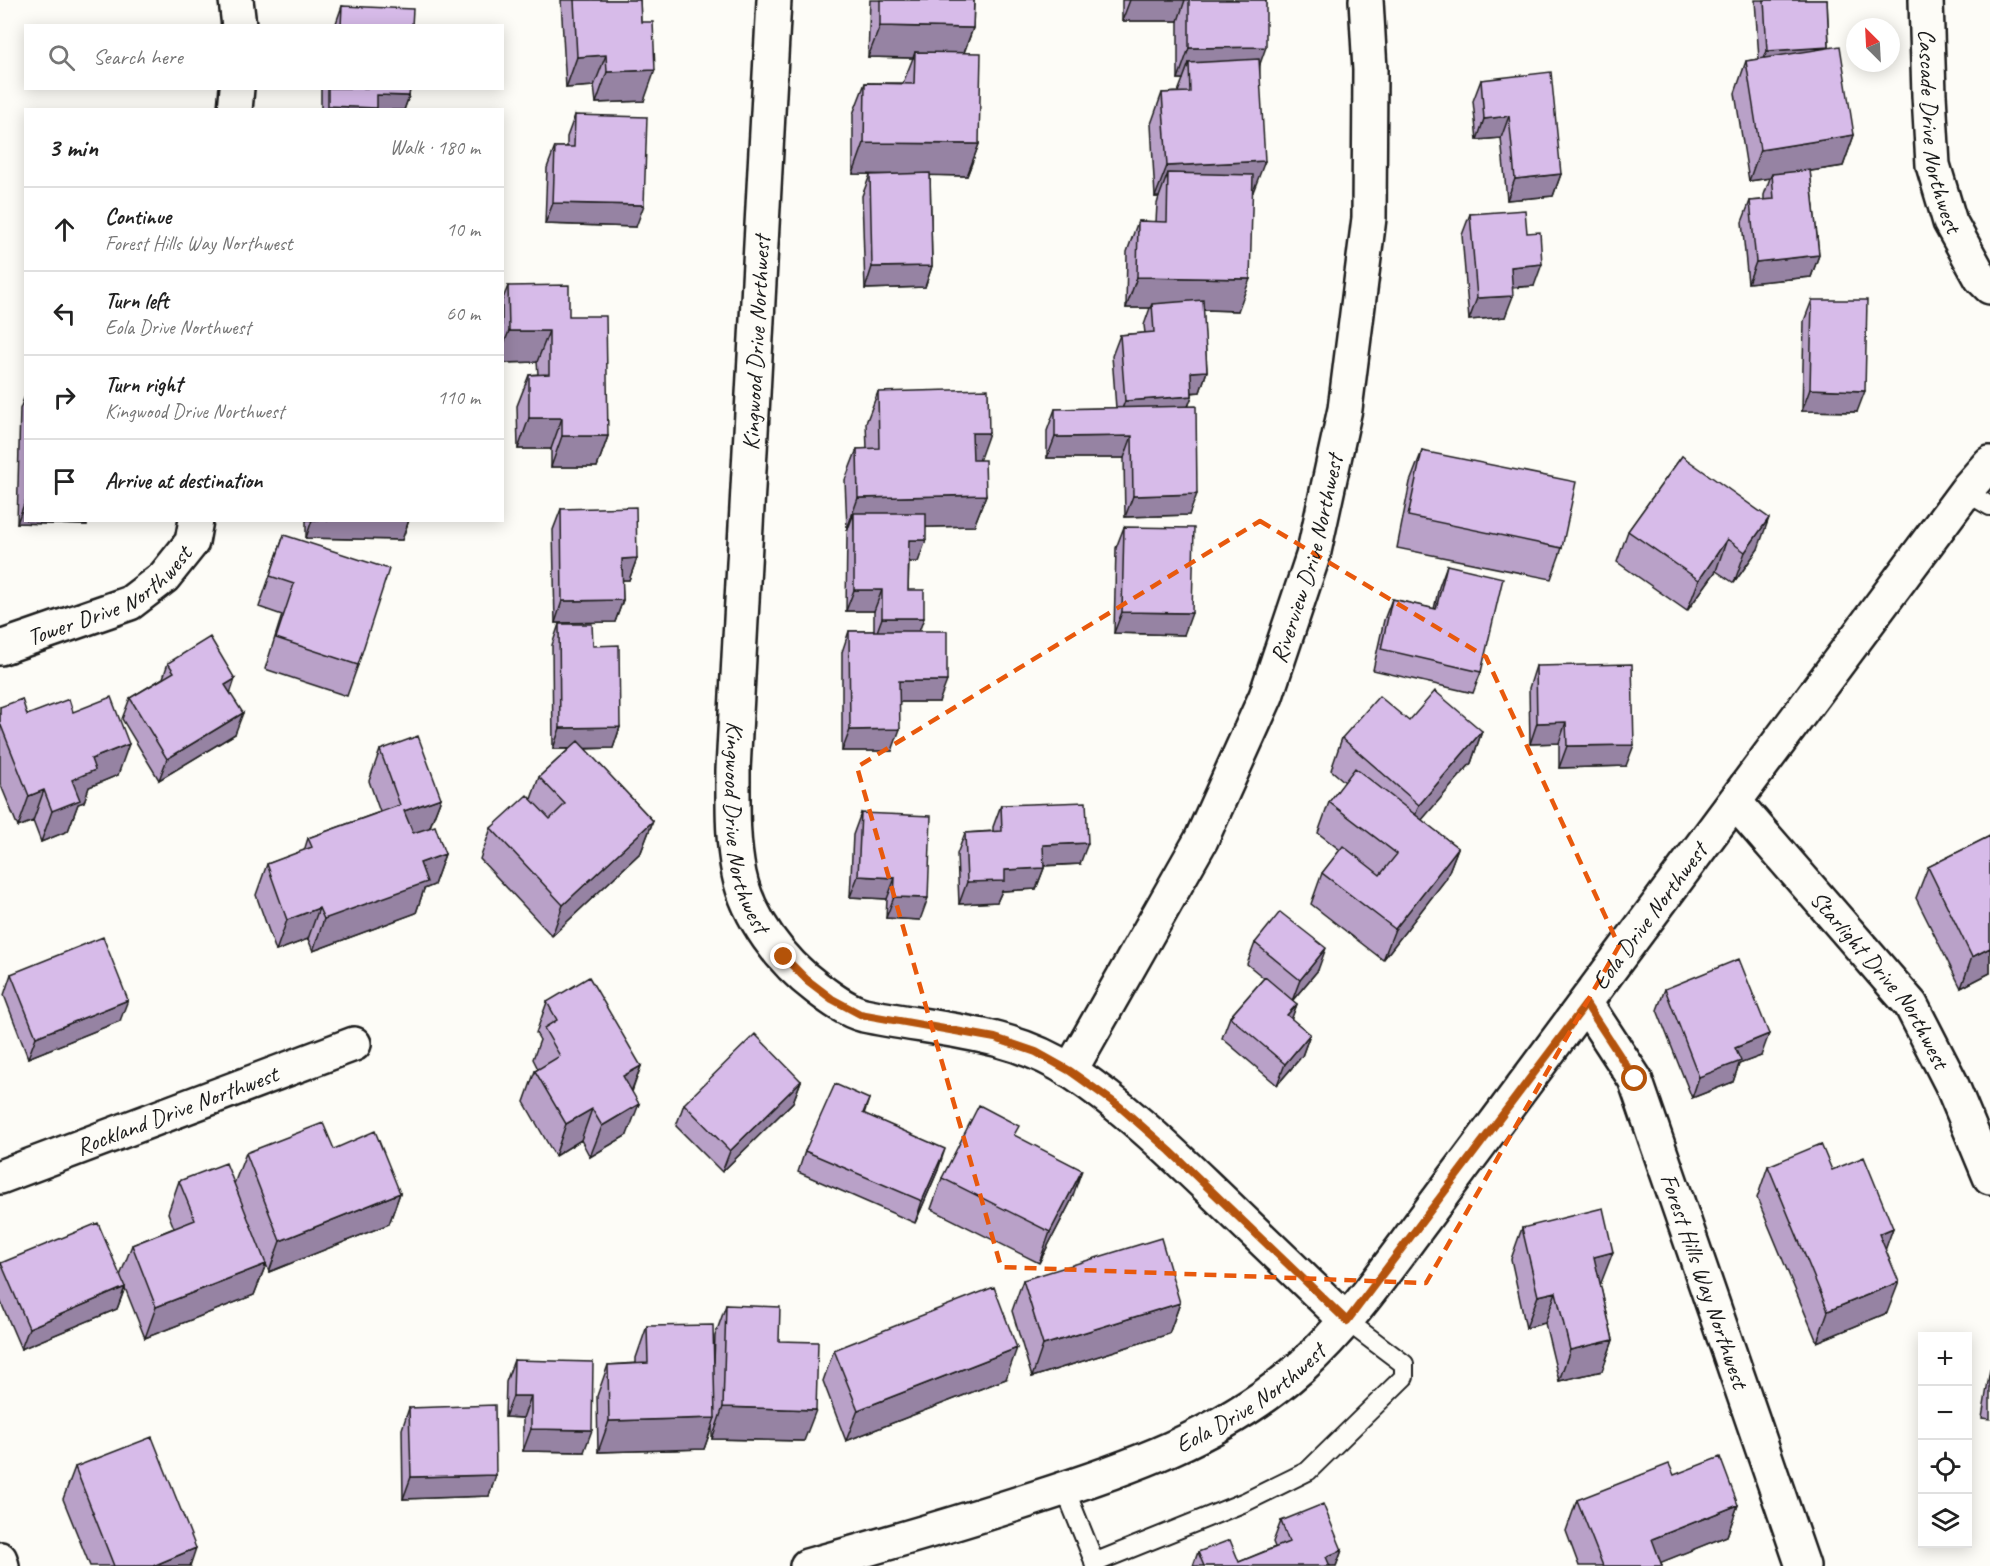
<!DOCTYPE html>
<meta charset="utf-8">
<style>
:root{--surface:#fff;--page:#f2f2f2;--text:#222;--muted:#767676;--line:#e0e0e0}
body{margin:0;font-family:Caveat,sans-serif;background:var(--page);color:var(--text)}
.controls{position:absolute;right:18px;bottom:18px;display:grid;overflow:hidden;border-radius:0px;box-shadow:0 3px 15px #0003}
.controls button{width:54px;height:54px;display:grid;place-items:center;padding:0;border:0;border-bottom:2px solid var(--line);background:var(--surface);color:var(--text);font:30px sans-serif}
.compass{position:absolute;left:1846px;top:18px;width:54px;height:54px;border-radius:50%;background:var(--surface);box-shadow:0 3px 15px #0003;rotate:336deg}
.stop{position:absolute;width:18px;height:18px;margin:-14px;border:4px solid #b45309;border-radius:50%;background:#fff}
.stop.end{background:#b45309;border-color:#fff;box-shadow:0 2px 6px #0008}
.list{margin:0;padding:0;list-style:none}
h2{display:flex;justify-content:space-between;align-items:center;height:78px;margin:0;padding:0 24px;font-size:26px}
h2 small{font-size:20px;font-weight:400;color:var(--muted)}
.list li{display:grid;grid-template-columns:39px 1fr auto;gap:18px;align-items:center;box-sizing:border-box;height:84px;padding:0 24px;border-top:2px solid var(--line)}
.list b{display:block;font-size:22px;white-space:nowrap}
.list p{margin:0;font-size:20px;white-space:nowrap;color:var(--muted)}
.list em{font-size:20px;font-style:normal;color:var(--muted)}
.icon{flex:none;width:33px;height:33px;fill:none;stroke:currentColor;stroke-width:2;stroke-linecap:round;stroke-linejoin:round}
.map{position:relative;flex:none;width:1990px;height:1566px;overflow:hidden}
.search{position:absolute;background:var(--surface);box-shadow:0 3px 15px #0003;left:24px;top:24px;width:480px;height:66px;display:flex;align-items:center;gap:15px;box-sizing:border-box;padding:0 21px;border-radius:0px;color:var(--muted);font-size:22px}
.panel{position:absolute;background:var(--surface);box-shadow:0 3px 15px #0003;left:24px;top:108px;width:480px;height:414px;border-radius:0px}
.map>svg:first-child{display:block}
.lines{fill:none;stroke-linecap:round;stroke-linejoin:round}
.service-casing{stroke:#1c1c1c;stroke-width:22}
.minor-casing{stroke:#1c1c1c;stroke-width:38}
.tertiary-casing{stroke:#1c1c1c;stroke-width:38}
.secondary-casing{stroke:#1c1c1c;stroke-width:38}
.service{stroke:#fdfcf7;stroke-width:18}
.minor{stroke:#fdfcf7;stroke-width:33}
.tertiary{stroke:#fdfcf7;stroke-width:33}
.secondary{stroke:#fdfcf7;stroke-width:33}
.wall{fill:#b9a1c8;stroke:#1c1c1c;stroke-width:1.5}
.shaded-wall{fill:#9683a3;stroke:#1c1c1c;stroke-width:1.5}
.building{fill:#d7bbe9;stroke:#1c1c1c;stroke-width:1.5}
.route{stroke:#b45309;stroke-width:8}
.marked{fill:none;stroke:#e8590c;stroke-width:4.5;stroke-dasharray:12 8;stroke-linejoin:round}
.labels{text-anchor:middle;stroke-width:5;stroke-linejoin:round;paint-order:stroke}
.street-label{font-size:24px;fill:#1c1c1c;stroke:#fdfcf7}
</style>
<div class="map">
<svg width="1990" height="1566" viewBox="0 0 1990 1566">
<rect width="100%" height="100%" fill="#fdfcf7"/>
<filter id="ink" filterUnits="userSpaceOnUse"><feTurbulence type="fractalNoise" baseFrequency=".0167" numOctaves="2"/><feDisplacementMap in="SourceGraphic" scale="12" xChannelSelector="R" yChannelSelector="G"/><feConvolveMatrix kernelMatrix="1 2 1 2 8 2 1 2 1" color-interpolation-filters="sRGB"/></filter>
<g filter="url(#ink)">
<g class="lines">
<g class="service-casing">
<path id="service" d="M1966 492 1990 506
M1065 1489 1096 1566
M1094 1563 1245 1502 1308 1471 1404 1377V1364L1347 1321"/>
</g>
<g class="minor-casing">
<g id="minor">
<path d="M236 0 239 26"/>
<path id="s1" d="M1926 0 1929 95 1933 165 1950 222 1981 278 1990 287"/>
<path d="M235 110 237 88"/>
<path id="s2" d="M0 648 130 603 164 577 192 542 196 520"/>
<path id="s3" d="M1735 802 1911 1005 1951 1083 1990 1177"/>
<path id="s4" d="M1586 1004 1635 1079 1803 1566"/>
<path id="s5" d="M1070 1071 1201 840 1266 696 1313 556 1345 409 1369 218 1370 70 1366 0"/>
<path id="s6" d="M0 1177 354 1044"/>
<path d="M0 1559 2 1566"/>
</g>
</g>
<g class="tertiary-casing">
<g id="tertiary">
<path id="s7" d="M774 0 733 770C733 805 732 840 739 874 748 918 782 962 817 988 830 998 847 1011 864 1015 935 1030 1009 1030 1072 1072 1125 1107 1170 1151 1216 1195 1260 1237 1303 1279 1347 1321"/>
</g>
</g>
<g class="secondary-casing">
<g id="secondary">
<path id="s8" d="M807 1566C882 1545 956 1524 1029 1500 1124 1470 1224 1436 1300 1368 1348 1325 1385 1271 1424 1219L1968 488 1990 463"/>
</g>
</g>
<use href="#service" class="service"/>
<use href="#minor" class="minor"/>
<use href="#tertiary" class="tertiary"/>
<use href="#secondary" class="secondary"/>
</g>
<path class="wall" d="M561 0H640L644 101 596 103 594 86 566 88Z
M870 0H974L973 28 964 53 979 144 967 176 930 175 932 266 925 287 865 289 862 196 870 175 888 174H853V114L865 83H903L913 58 868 57Z
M1122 0H1266L1260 65 1253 192H1252L1238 311 1203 310 1207 371 1200 392 1192 393V396L1188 407 1189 515 1125 517 1124 458H1047V431L1055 409 1116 408 1112 356 1120 335 1145 333 1144 325 1150 308H1126L1127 252 1138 221 1156 222 1157 204 1159 197H1155L1151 124 1162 93 1178 92 1183 79H1178V21H1122Z
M1755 0H1827L1829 47 1854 135 1843 166 1810 171 1819 255 1811 277 1748 283 1742 222 1750 201 1764 200V195L1770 178 1749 181 1735 93 1746 61 1759 59Z
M342 6 412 26H335Z
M1481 80 1561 174 1553 196 1507 200 1501 138 1477 140 1473 101Z
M321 88H410L409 96 404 110H321Z
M575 115 636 227 545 224 547 168 555 147H567V137Z
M1470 214 1527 233 1534 286 1512 288 1505 317 1469 320 1462 235Z
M508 286 569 316 608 436 597 467H551V449H518L517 406 529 375 538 374 537 362 502 363V301Z
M1812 300 1857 412 1802 411 1804 321Z
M878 392 979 460 986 495 974 526 926 527 918 562H909L908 590 939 702H900L892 751H842V652L849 631H874V611H846L847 534 848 529H847L845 480 857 449H867L866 423Z
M26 393V520H88L87 525 17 523 20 409Z
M1422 451 1562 548 1551 579 1397 548 1410 482Z
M1682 456 1758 549 1734 583 1716 571 1687 611 1617 562 1628 531Z
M561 509 637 558 629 580H622L623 600 615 622 555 623 553 530Z
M306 520H409L402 540 306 538Z
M1124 527 1184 635 1114 633 1116 548Z
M284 535 358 665 347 696 265 669 282 615 259 607Z
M1447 565 1481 672 1473 693 1373 670 1384 620 1392 599 1434 609 1439 587Z
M559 624 593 646 620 727 613 748 585 749 653 821 641 852 552 936 480 859 491 828 531 799 539 777 569 749H553L552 645Z
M168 663 235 734 159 780 122 719 130 698 163 678Z
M1536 666 1626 766 1559 768V743L1530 744 1529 688Z
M0 707 27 715 73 712 118 775 89 787 84 802 78 804 68 831 41 842 33 821 18 827 0 783Z
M1409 721 1482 731 1471 763 1421 820 1458 848 1446 879 1383 960 1311 904 1322 873 1340 850 1318 833 1329 802 1345 782 1331 770 1342 738Z
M380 750 441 798 430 827 445 854 434 885 424 889 416 913 313 951 308 939 276 951 256 895 267 864 304 851 308 838 380 812 369 781Z
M1001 805 1080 864 1044 866V868L1036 889 1002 891 997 902 959 904 957 854 965 833 993 831V827Z
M861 813 920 920 886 918 887 899 850 897 853 835Z
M1990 836V973L1961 988 1916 898 1928 867Z
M1255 943 1318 970 1292 1001 1297 1004 1291 1019 1310 1034 1302 1056 1277 1085 1222 1038 1230 1017 1264 978 1247 964Z
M11 974 120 1021 28 1058 4 995Z
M1665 989 1761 1056 1739 1064 1733 1082 1692 1098 1657 1010Z
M547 1002 641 1066 632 1092 627 1135 590 1157 581 1140 555 1156 524 1102 535 1071 538 1069 533 1059 540 1040 536 1033Z
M801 1081 793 1102 722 1172 676 1126 684 1104Z
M869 1099 864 1114 938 1170 915 1223 798 1172 805 1151Z
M334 1149 400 1193 389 1224 269 1272 266 1264 254 1295 145 1338 125 1288 117 1309 21 1349 0 1300V1266L1 1263 120 1276 132 1245 174 1228 168 1213 179 1181 234 1184 246 1153Z
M1768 1166 1832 1170 1893 1228 1885 1249 1887 1313 1817 1342 1757 1198Z
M942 1178 1071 1201 1039 1263 931 1209Z
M1522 1228 1601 1283 1600 1284 1613 1340 1602 1371 1559 1381 1545 1323 1526 1328 1511 1259Z
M1023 1280 1180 1303 1169 1334 1032 1377 1012 1311Z
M726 1305 779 1341 804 1441 712 1439V1426L704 1449 598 1452 597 1396 608 1365 636 1363V1358L647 1326 714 1362 715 1336Z
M834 1350 1006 1379 846 1441 823 1381Z
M514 1360 584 1452 523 1451V1418L505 1417 506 1382Z
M1990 1369V1419L1982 1418Z
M409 1408 496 1475 489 1496 403 1499 402 1429Z
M75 1467 190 1566H90L63 1499Z
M1674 1475 1738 1505 1727 1536 1661 1562 1662 1566H1579L1566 1531 1577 1500Z
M1281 1521 1342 1550 1336 1566H1193L1198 1552 1239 1562 1275 1547 1273 1542Z"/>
<path class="shaded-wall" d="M1130 0H1185L1178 21H1122Z
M880 26 973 28 961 60 915 52 913 58 868 57Z
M1266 47 1255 78 1189 63 1183 79H1178L1189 48Z
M1829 47 1759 72 1767 51Z
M606 55 594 86 566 88 577 57Z
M655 70 644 101 596 103 607 72Z
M377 95 409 96 404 110H326L328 106Z
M1509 116 1501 138 1477 140 1484 119Z
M1854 135 1843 166 1772 177V174L1770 178 1749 181 1760 150Z
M864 143 979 144 967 176 853 174Z
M1265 161 1253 192 1168 197V173L1159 197H1155L1167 166Z
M1561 174 1553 196 1507 200 1515 179Z
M553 203 644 205 636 227 545 224Z
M1819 255 1811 277 1748 283 1756 262Z
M1542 264 1534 286 1503 288 1511 267Z
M932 266 925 287 865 289 872 267Z
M1137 277 1250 279 1238 311 1152 308V304L1150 308H1126Z
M1513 296 1505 317 1469 320 1477 298Z
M509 331H549L537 362 502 363V349Z
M1207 371 1200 392 1183 393 1191 372Z
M1810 389 1865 391 1857 412 1802 411Z
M1192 396 1184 417 1117 422 1125 401Z
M529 418H562L551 449H518Z
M972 433H989L978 464 961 465Z
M562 436H608L597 467H551Z
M1132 436 1124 458H1047L1055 437Z
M1197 494 1189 515 1125 517 1133 496Z
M986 495 974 526 854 529V513L848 529H847L858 498Z
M26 499V520H88L87 525 17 523Z
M1769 518 1758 549 1734 583 1745 552Z
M312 520H409L402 540 306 538Z
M1727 539 1716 571 1687 611 1699 580Z
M909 540H926L918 562H901Z
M637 558 629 580H614L622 559Z
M854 590H882L874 611H846Z
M623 600 615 622 555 623 562 601Z
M1122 612 1192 613 1184 635 1114 633Z
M882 618H924L916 640H874Z
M235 679 228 700 225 685Z
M899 681H947L939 702H892Z
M243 713 235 734 159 780 167 759Z
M1566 722 1559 743 1530 744 1537 723Z
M620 727 613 748 553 749 560 728Z
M900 729 892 751H842L850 730Z
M1482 731 1471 763 1408 836 1419 805Z
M129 744 118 775 89 787 84 802 78 804 68 831 41 842 52 811 72 780 91 759Z
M1634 745 1626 766 1559 768 1567 746Z
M44 790 33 821 18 827 29 796Z
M441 798 429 829 393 842 404 811Z
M653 821 641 852 552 936 563 905Z
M1088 843 1080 864 1036 866 1043 845Z
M1458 848 1446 879 1383 960 1395 929Z
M445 854 434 885 424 889 416 913 313 951 324 919 420 863Z
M1044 868 1036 889 1002 891 997 902 959 904 967 882 1005 870Z
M858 876 895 878 887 899 850 897Z
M894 897 928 898 920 920 886 918Z
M319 908 308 939 276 951 287 920Z
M1326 948 1318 970 1292 1001 1300 980Z
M1990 948V973L1961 988 1972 957Z
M128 1000 120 1021 28 1058 36 1037Z
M1297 1004 1289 1026 1287 1015Z
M1310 1034 1302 1056 1277 1085 1285 1064Z
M1769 1034 1761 1056 1739 1064 1733 1082 1692 1098 1699 1077 1735 1048Z
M641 1066 629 1097 623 1076Z
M801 1081 793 1102 722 1172 730 1151Z
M639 1104 627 1135 590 1157 602 1126Z
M592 1109 581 1140 555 1156 566 1124Z
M945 1149 938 1170 915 1223 922 1201Z
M1082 1170 1071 1201 1039 1263 1050 1232Z
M400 1193 389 1224 269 1272 280 1241Z
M1893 1228 1882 1259 1879 1234Z
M1613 1252 1601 1283 1583 1288 1594 1257Z
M266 1264 254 1295 145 1338 156 1307Z
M1899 1282 1887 1313 1817 1342 1828 1311Z
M125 1287 117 1309 21 1349 29 1328Z
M1556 1292 1545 1323 1526 1328 1538 1296Z
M1180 1303 1169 1334 1032 1377 1043 1345Z
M1613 1340 1602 1371 1559 1381 1570 1350Z
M1017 1348 1006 1379 846 1441 858 1410Z
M513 1396H531L523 1418 505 1417Z
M723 1407 816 1410 804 1441 712 1439Z
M715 1418 704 1449 598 1452 609 1421Z
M531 1429 592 1430 584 1452 523 1451Z
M496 1475 489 1496 403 1499 411 1477Z
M1738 1505 1727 1536 1652 1566V1539Z
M196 1548 190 1566H153Z
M1342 1550 1336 1566H1323L1326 1557Z"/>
<path class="building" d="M574 0H640L641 22H653L655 70 607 72 606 55 577 57Z
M880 0H974L973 28 880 26Z
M1189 0H1266V47L1189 48Z
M1764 0H1827L1829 47 1767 51Z
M342 6 413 9 412 26H341Z
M1840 46 1854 135 1760 150 1746 61Z
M915 52 981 53 979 144 864 143 865 83 914 84Z
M1259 59 1265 161 1167 166 1162 93 1190 92 1189 63Z
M1551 72 1561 174 1515 179 1509 116 1484 119 1481 80Z
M328 88H410L409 96 377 95V108L328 106Z
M575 115 647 117 644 205 553 203 555 147H574Z
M1810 170 1819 255 1756 262 1750 201 1774 199 1772 174Z
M930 173 932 266 872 267 870 175Z
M1168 173 1253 175 1250 279 1137 277 1138 221 1167 222Z
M1525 210 1527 233 1540 232 1542 264 1511 267 1513 296 1477 298 1470 214Z
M569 285V316H606L608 436H562V418H529V375L549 374V331H509L508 286Z
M1203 300 1207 371 1191 372 1192 396 1125 401 1120 335 1154 332 1152 304Z
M1812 300H1867L1865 391 1810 389Z
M988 389 989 433H972L973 460H985L986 495 858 498 857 449 879 448 878 392Z
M1196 406 1197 494 1133 496 1132 436 1055 437V409Z
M1422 451 1576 482 1562 548 1408 516Z
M1682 456 1769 518 1745 552 1727 539 1699 580 1628 531Z
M636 507 637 558 622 559 623 600 562 601 561 509Z
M854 513H926V540H909L908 590H924V618H882V590H854Z
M1124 527 1194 528 1192 613 1122 612Z
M284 535 389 569 358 665 276 638 294 584 270 576Z
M1447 565 1503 578 1481 672 1381 649 1392 599 1436 609Z
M559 624H592L593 646 619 645 620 727 560 728Z
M849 631H947V681H899L900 729 850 730Z
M210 637 235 679 225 685 243 713 167 759 130 698 174 672 168 663Z
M1632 664 1634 745 1567 746 1566 722 1537 723 1536 666Z
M1435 691 1482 731 1419 805 1342 738 1379 696 1409 721Z
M111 697 129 744 91 759 95 770 72 780 80 800 52 811 44 790 29 796 0 723V707L22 699 27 715 69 699 73 712Z
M418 736 441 798 404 811 413 833 435 826 445 854 420 863 427 882 324 919 319 908 287 920 267 864 312 847 308 838 400 805 380 750Z
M578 741 653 821 563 905 491 828 527 795 550 819 565 804 539 777Z
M1355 768 1458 848 1395 929 1322 873 1343 846 1380 875 1397 854 1329 802Z
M1086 802 1088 843 1043 845 1044 868 1005 870V881L967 882 965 833 1002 831 1001 805Z
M861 813 931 816 928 898 894 897 895 878 858 876Z
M1990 836V948L1972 957 1928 867Z
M1280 912 1326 948 1300 980 1255 943Z
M103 937 128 1000 36 1037 11 974Z
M1739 959 1769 1034 1735 1048 1741 1061 1699 1077 1665 989Z
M589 977 641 1066 623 1076 639 1104 602 1126 592 1109 566 1124 535 1071 560 1056 544 1028 557 1020 547 1002Z
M1265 977 1297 1004 1287 1015 1310 1034 1285 1064 1230 1017Z
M755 1034 801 1081 730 1151 684 1104Z
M835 1084 869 1099 863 1113 945 1149 922 1201 805 1151Z
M979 1105 1019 1126 1014 1135 1082 1170 1050 1232 942 1178Z
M323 1123 334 1149 375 1131 400 1193 280 1241 246 1153Z
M1821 1144 1832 1170 1864 1157 1893 1228 1879 1234 1899 1282 1828 1311 1768 1166Z
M226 1163 266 1264 156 1307 132 1245 195 1220 179 1181Z
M1603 1208 1613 1252 1594 1257 1613 1340 1570 1350 1556 1292 1538 1296 1522 1228Z
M98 1223 125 1287 29 1328 1 1263Z
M1161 1238 1180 1303 1043 1345 1023 1280Z
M994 1287 1017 1348 858 1410 834 1350Z
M726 1305 780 1307 779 1341 818 1342 816 1410 723 1407Z
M713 1325 715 1418 609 1421 608 1365 648 1363 647 1326Z
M514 1360 593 1362 592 1430 531 1429V1396H513Z
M495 1405 496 1475 411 1477 409 1408Z
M152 1437 196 1548 153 1566H114L75 1467Z
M1720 1457 1738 1505 1652 1539 1662 1566H1603L1577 1500 1669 1464 1674 1475Z
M1323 1504 1342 1550 1326 1557 1330 1566H1204L1198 1552 1230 1540 1239 1562 1289 1542 1281 1521Z"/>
</g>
<g class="lines" filter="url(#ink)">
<path class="route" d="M784 957 807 980 832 999 860 1014 995 1038 1036 1052 1070 1071 1119 1106 1170 1151 1347 1321 1586 1004 1635 1079"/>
</g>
<path class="marked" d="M1260 521 1486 657 1619 946 1426 1283 1001 1267 857 767Z"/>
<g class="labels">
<g class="street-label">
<text dy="8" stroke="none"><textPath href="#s1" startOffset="132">Cascade Drive Northwest</textPath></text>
<text transform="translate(756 343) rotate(-87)" y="8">Kingwood Drive Northwest</text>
<text dy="8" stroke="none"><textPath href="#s5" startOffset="567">Riverview Drive Northwest</textPath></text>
<text dy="8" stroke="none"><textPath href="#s2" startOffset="123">Tower Drive Northwest</textPath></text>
<text dy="8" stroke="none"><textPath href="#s7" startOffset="830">Kingwood Drive Northwest</textPath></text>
<text dy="8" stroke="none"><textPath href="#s8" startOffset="1107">Eola Drive Northwest</textPath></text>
<text dy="8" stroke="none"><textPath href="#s3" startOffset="230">Starlight Drive Northwest</textPath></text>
<text dy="8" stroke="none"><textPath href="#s6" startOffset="189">Rockland Drive Northwest</textPath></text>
<text dy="8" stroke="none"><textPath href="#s4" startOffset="303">Forest Hills Way Northwest</textPath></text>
<text dy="8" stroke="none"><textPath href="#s8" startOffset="477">Eola Drive Northwest</textPath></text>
</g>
</g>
</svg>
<div class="controls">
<button>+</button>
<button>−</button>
<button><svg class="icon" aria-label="locate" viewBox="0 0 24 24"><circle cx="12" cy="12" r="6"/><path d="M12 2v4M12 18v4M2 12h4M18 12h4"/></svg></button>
<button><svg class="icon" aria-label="layers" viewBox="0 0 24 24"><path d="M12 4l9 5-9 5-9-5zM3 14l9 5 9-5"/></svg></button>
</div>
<svg class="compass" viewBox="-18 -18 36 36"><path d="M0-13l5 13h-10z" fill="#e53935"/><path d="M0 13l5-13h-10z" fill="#767676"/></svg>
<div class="stop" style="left:1635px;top:1079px"></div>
<div class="stop end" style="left:784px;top:957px"></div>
<div class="search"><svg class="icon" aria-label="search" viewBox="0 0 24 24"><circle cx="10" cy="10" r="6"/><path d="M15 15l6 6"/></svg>Search here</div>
<section class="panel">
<h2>3 min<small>Walk · 180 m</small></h2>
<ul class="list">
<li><svg class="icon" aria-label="ahead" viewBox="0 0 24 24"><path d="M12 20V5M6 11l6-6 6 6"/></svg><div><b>Continue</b><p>Forest Hills Way Northwest</p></div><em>10 m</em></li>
<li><svg class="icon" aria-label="left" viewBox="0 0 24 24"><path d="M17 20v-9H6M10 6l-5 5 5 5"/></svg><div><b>Turn left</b><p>Eola Drive Northwest</p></div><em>60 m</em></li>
<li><svg class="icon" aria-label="right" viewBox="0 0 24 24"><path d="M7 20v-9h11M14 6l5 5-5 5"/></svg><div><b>Turn right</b><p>Kingwood Drive Northwest</p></div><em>110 m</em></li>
<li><svg class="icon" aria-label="arrive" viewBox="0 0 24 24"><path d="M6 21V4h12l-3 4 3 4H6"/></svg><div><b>Arrive at destination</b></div></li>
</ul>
</section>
</div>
